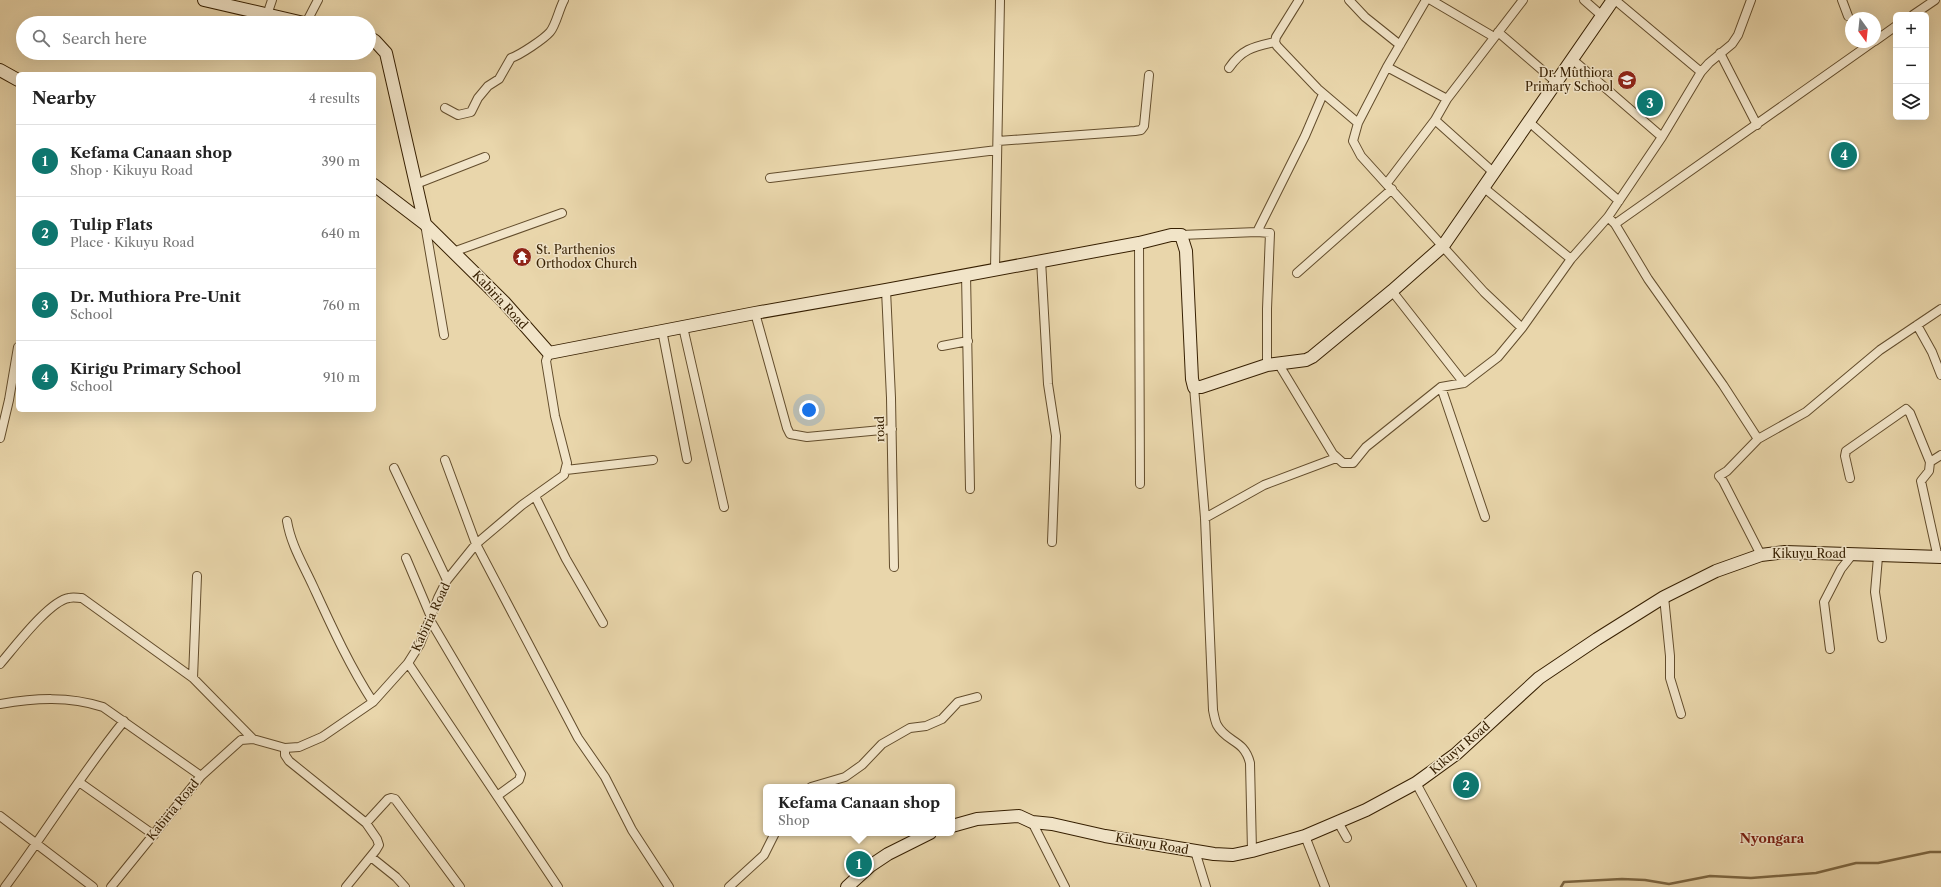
<!DOCTYPE html>
<meta charset="utf-8">
<style>
:root{--surface:#fff;--page:#f6f6f6;--text:#222;--muted:#767676;--line:#e0e0e0;--accent:#0f766e}
body{margin:0;font-family:"Libre Caslon Text",serif;background:var(--page);color:var(--text)}
.controls{position:absolute;right:12px;top:12px;display:grid;overflow:hidden;border-radius:6px;box-shadow:0 4px 16px #0002}
.controls button{width:36px;height:36px;display:grid;place-items:center;padding:0;border:0;border-bottom:1px solid var(--line);background:var(--surface);color:var(--text);font:20px sans-serif}
.compass{position:absolute;left:1845px;top:12px;width:36px;height:36px;border-radius:50%;background:var(--surface);box-shadow:0 4px 16px #0002;rotate:165deg}
.you{position:absolute;left:809px;top:410px;width:14px;height:14px;margin:-10px;border:3px solid #fff;border-radius:50%;background:#1a73e8;box-shadow:0 0 0 6px #1a73e833}
.badge{display:grid;place-items:center;width:26px;height:26px;border-radius:50%;background:var(--accent);color:#fff;font-size:13px;font-weight:700}
.pin{position:absolute;translate:-50% -50%;border:2px solid #fff;box-shadow:0 1px 4px #0006}
.popup{position:absolute;left:763px;top:784px;width:192px;height:52px;box-sizing:border-box;display:grid;place-content:center;border-radius:6px;background:var(--surface);filter:drop-shadow(0 1px 3px #0005);font-size:13px;white-space:nowrap;color:var(--muted)}
.popup b{font-size:15px;color:var(--text)}
.popup::after{content:'';position:absolute;left:50%;top:100%;margin-left:-8px;border:8px solid transparent;border-top-color:var(--surface)}
.list{margin:0;padding:0;list-style:none}
h2{display:flex;justify-content:space-between;align-items:center;height:52px;margin:0;padding:0 16px;font-size:17px}
h2 small{font-size:13px;font-weight:400;color:var(--muted)}
.list li{display:grid;grid-template-columns:26px 1fr auto;gap:12px;align-items:center;box-sizing:border-box;height:72px;padding:0 16px;border-top:1px solid var(--line)}
.list b{display:block;font-size:15px;white-space:nowrap}
.list p{margin:0;font-size:13px;white-space:nowrap;color:var(--muted)}
.list em{font-size:13px;font-style:normal;color:var(--muted)}
.icon{flex:none;width:22px;height:22px;fill:none;stroke:currentColor;stroke-width:2;stroke-linecap:round;stroke-linejoin:round}
.map{position:relative;flex:none;width:1941px;height:887px;overflow:hidden}
.search{position:absolute;background:var(--surface);box-shadow:0 4px 16px #0002;left:16px;top:16px;width:360px;height:44px;display:flex;align-items:center;gap:10px;box-sizing:border-box;padding:0 14px;border-radius:22px;color:var(--muted);font-size:15px}
.panel{position:absolute;background:var(--surface);box-shadow:0 4px 16px #0002;left:16px;top:72px;width:360px;height:340px;border-radius:6px}
.map>svg:first-child{display:block}
.lines{fill:none;stroke-linecap:round;stroke-linejoin:round}
.stream{stroke:#7d6844;stroke-width:2.5}
.street-casing{stroke:#634d2c;stroke-width:10}
.secondary-casing{stroke:#361f01;stroke-width:14}
.street{stroke:#f1e4c8;stroke-width:8}
.secondary{stroke:#f1e4c8;stroke-width:12}
.labels{text-anchor:middle;stroke-width:3;stroke-linejoin:round;paint-order:stroke}
.poi-label{font-size:12px;fill:#361f01;stroke:#f1e4c8;text-anchor:end}
.street-label{font-size:12px;fill:#361f01;stroke:#f1e4c8}
.neighbourhood-label{font-size:13px;font-weight:bold;fill:#7a1f14;stroke:#f1e4c8}
</style>
<div class="map">
<svg width="1941" height="887" viewBox="0 0 1941 887">
<rect width="100%" height="100%" fill="#e9d6ab"/>
<filter id="stains"><feTurbulence type="fractalNoise" baseFrequency=".005" numOctaves="4"/><feColorMatrix values="0 0 0 0 .2 0 0 0 0 .09 0 0 0 0 .02 0 0 0 .5 -.17"/></filter>
<radialGradient id="worn" r=".72"><stop offset=".6" stop-color="#630" stop-opacity="0"/><stop offset="1" stop-color="#630" stop-opacity=".3"/></radialGradient>
<g class="lines">
<path class="stream" d="M1561 887 1564 882 1622 879 1645 880 1669 884 1710 876 1751 878 1816 873 1856 863H1878L1930 852H1941"/>
<g class="street-casing">
<path id="street" d="M1299 0 1276 37 1275 42 1277 46 1318 89 1358 123
M1349 0 1365 17 1400 45
M1426 0 1387 67 1358 123 1353 141 1361 156 1484 292 1522 328
M1431 0 1494 37
M1584 0 1601 15
M1615 0 1701 72
M1842 0 1848 16
M267 15 272 0
M1913 15 1935 0
M306 23 318 0
M1498 32 1556 82
M1875 41 1896 26
M1720 53 1757 125
M1572 59 1662 137
M1387 67 1447 99
M1229 68C1242 49 1253 47 1275 42
M445 108 458 115 471 112 478 98 488 86 499 79 511 58C520 55 544 39 550 32 556 25 559 9 564 0
M1435 120 1493 172
M1528 121 1619 201
M998 141 1135 131 1141 130 1144 126 1149 75
M770 178 997 150
M1387 183 1435 120 1447 99 1523 0
M416 184 485 157
M1483 187 1571 259
M1608 217 1615 224 1648 279 1723 385 1758 439 1727 471 1719 476 1723 481 1761 555
M425 224 444 335
M1615 224 1873 42
M1257 232 1305 136 1323 94
M1181 235 1257 232 1270 233 1267 309V365
M1139 243 1140 484
M453 252 562 213
M1041 260 1048 384 1056 436 1052 542
M995 269 1000 0
M1297 273 1392 189
M966 274 970 489
M886 290 891 398 894 567
M1392 291 1464 383
M755 313 787 428 790 434 807 437 892 429
M1917 325 1932 352 1941 375
M683 327 724 507
M662 330 687 459
M942 346 968 341
M1278 363 1333 454 1343 463H1353L1366 447 1441 387 1464 383 1498 357 1522 328 1571 259 1608 217 1662 137 1701 72 1709 63 1732 44 1738 35 1751 0
M1194 387 1205 518 1213 710C1214 715 1215 721 1217 725 1227 743 1244 739 1250 763L1252 851
M1441 387 1485 517
M0 438 9 400 18 347
M1758 439 1806 412 1880 350 1941 309
M445 460 476 544 578 738 605 777 632 830 669 887
M394 468 447 580
M566 470 653 460
M1850 478 1845 456 1846 451 1906 409 1910 413 1930 462
M535 496 566 559 603 623
M1205 518 1264 485 1336 458
M287 521C291 545 303 564 313 586 331 625 349 665 373 702
M1878 557 1875 592 1882 638
M406 558 431 617
M1938 558 1921 481 1929 471 1930 462 1941 455
M197 576 193 678 253 739
M1664 597 1670 656V678L1681 714
M430 620 521 774 519 780 497 796
M1830 649 1824 602 1841 569 1852 555
M408 663 558 887
M0 664C14 648 49 601 69 598 73 597 78 598 82 598L193 678
M0 704C35 698 69 696 103 707L201 776
M285 748V755L289 761 366 823 377 839 379 845 376 850 346 887
M79 782 154 835
M1416 783 1472 887
M811 787 845 777 862 765 882 744 910 728 926 726 942 719 958 702 977 697
M0 816 93 887
M1032 822 1065 887
M1338 822 1347 838
M366 823 388 799 391 798 395 799 460 887
M1305 836 1325 887
M1195 851 1206 887
M371 857 396 877 405 887
M5 887C46 832 81 774 124 721
M111 887 201 776 241 740 253 739 285 748 299 747 322 737 373 702 408 663 420 644 438 598 447 580 476 544 522 505 564 475 567 463 555 416 546 361 549 353
M729 887 764 855 775 833"/>
</g>
<g class="secondary-casing">
<path id="secondary" d="M204 0 304 23
M369 37 375 41 386 53 425 224
M0 70 18 80
M374 185 425 224 504 302 549 353 755 313 886 290 1139 243 1171 235H1181L1186 251 1192 379 1194 387H1201L1267 365 1306 360 1312 357 1392 291 1443 246 1613 0
M952 826 977 819 1019 816 1032 822 1052 824 1105 836 1214 854 1233 855 1252 851 1305 836 1366 810 1416 783 1456 754 1539 678 1597 639 1664 597 1716 571 1761 555 1785 552 1941 557
M847 887 870 866 888 854 930 833"/>
</g>
<use href="#street" class="street"/>
<use href="#secondary" class="secondary"/>
</g>
<defs>
<g id="school-disc" transform="scale(1)"><circle r="9.5" fill="#8f2418" stroke="#f1e4c8"/><path d="M0-5L7-2L0 1L-7-2ZM-4 1L0 2.5L4 1V4Q0 6-4 4Z" fill="#fff"/></g>
<g id="temple-disc" transform="scale(1)"><circle r="9.5" fill="#8f2418" stroke="#f1e4c8"/><path d="M0-6L5-2H3V0L6.5 2.5H4V6H1.5V3h-3V6H-4V2.5H-6.5L-3 0V-2H-5Z" fill="#fff"/></g>
</defs>
<g fill-rule="evenodd">
<use href="#school-disc" x="1627" y="80"/>
<use href="#temple-disc" x="522" y="257"/>
</g>
<g class="labels">
<g class="poi-label">
<text x="1613" y="77">Dr. Muthiora<tspan x="1613" dy="14">Primary School</tspan></text>
<text x="536" y="254" text-anchor="start">St. Parthenios<tspan x="536" dy="14">Orthodox Church</tspan></text>
</g>
<g class="street-label">
<text transform="translate(500 300) rotate(47)" y="4">Kabiria Road</text>
<text transform="translate(880 429) rotate(-91)" y="4">road</text>
<text x="1809" y="558">Kikuyu Road</text>
<text transform="translate(431 617) rotate(-65)" y="4">Kabiria Road</text>
<text transform="translate(1460 748) rotate(-40)" y="4">Kikuyu Road</text>
<text transform="translate(173 810) rotate(-51)" y="4">Kabiria Road</text>
<text transform="translate(1152 844) rotate(10)" y="4">Kikuyu Road</text>
</g>
<g class="neighbourhood-label">
<text x="1772" y="843">Nyongara</text>
</g>
</g>
<rect width="100%" height="100%" filter="url(#stains)"/>
<rect width="100%" height="100%" fill="url(#worn)"/>
</svg>
<div class="controls">
<button>+</button>
<button>−</button>
<button><svg class="icon" aria-label="layers" viewBox="0 0 24 24"><path d="M12 4l9 5-9 5-9-5zM3 14l9 5 9-5"/></svg></button>
</div>
<svg class="compass" viewBox="-18 -18 36 36"><path d="M0-13l5 13h-10z" fill="#e53935"/><path d="M0 13l5-13h-10z" fill="#767676"/></svg>
<div class="you"></div>
<div class="pin badge" style="left:859px;top:864px">1</div>
<div class="popup"><b>Kefama Canaan shop</b>Shop</div>
<div class="pin badge" style="left:1466px;top:785px">2</div>
<div class="pin badge" style="left:1650px;top:103px">3</div>
<div class="pin badge" style="left:1844px;top:155px">4</div>
<div class="search"><svg class="icon" aria-label="search" viewBox="0 0 24 24"><circle cx="10" cy="10" r="6"/><path d="M15 15l6 6"/></svg>Search here</div>
<section class="panel">
<h2>Nearby<small>4 results</small></h2>
<ul class="list">
<li><span class="badge">1</span><div><b>Kefama Canaan shop</b><p>Shop · Kikuyu Road</p></div><em>390 m</em></li>
<li><span class="badge">2</span><div><b>Tulip Flats</b><p>Place · Kikuyu Road</p></div><em>640 m</em></li>
<li><span class="badge">3</span><div><b>Dr. Muthiora Pre-Unit</b><p>School</p></div><em>760 m</em></li>
<li><span class="badge">4</span><div><b>Kirigu Primary School</b><p>School</p></div><em>910 m</em></li>
</ul>
</section>
</div>
